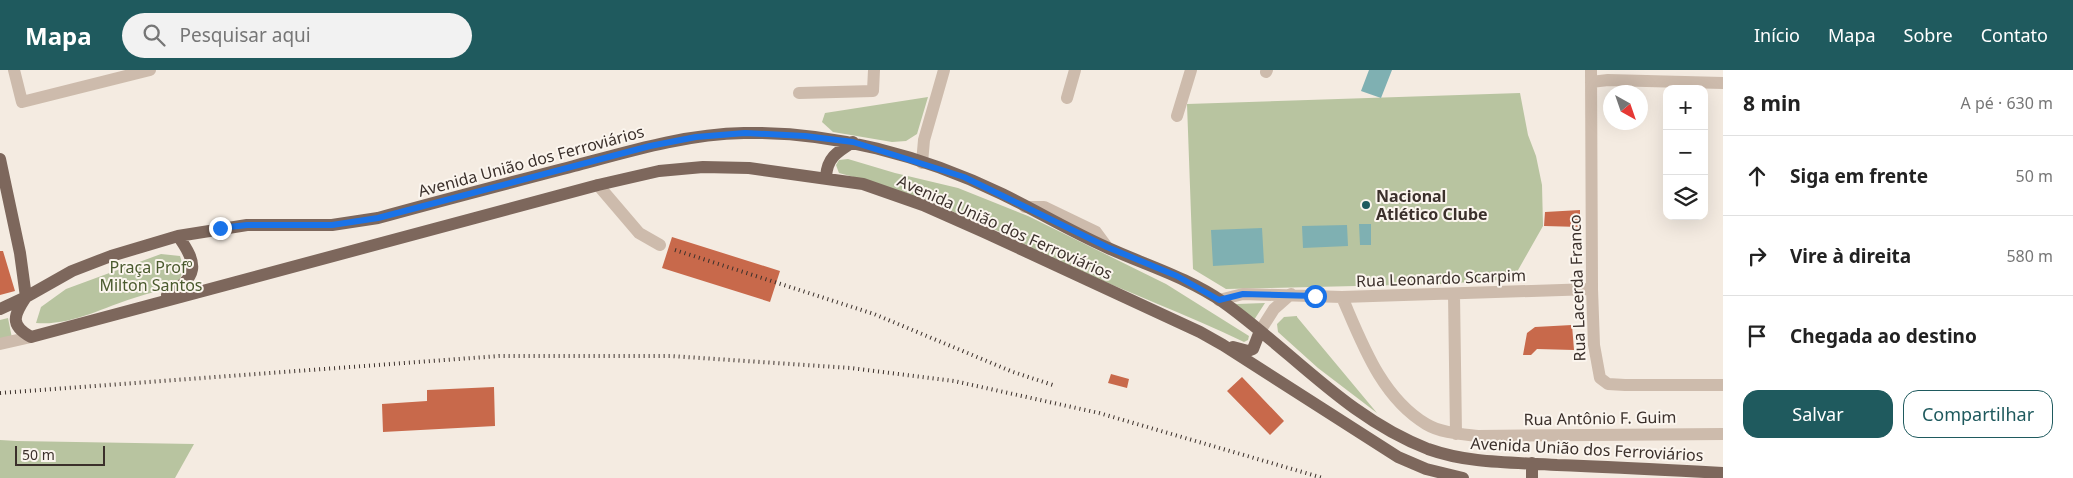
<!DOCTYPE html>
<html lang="pt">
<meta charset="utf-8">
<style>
:root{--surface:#fff;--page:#f2f2f2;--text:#222;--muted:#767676;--line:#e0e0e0;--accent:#1f5a5e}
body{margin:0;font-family:"Noto Sans",sans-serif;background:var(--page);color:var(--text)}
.controls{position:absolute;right:15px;top:15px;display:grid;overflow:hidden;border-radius:10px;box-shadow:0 5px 20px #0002}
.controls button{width:45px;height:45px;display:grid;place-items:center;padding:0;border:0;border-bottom:1px solid var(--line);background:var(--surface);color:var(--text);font:25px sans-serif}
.compass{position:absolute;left:1603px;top:15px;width:45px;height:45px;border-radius:50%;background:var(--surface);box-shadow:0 5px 20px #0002;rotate:140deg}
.scale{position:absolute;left:15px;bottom:12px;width:90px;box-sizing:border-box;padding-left:5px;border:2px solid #3b302b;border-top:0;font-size:14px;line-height:18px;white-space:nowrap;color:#3b302b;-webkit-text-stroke:4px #fbf5ee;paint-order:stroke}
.stop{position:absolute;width:15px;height:15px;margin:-11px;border:4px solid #1a73e8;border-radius:50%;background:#fff}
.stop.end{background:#1a73e8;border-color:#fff;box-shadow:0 1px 5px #0008}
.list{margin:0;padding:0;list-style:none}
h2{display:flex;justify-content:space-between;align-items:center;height:65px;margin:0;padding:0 20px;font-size:21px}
h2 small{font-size:16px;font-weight:400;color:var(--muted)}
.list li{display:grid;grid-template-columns:32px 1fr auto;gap:15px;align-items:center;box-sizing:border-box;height:80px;padding:0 20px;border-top:1px solid var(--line)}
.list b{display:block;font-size:19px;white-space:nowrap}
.list em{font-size:16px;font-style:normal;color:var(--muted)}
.actions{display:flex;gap:10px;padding:15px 20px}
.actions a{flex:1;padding:11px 0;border:1px solid var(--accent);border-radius:15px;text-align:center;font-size:18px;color:var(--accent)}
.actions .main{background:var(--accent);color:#fff}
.icon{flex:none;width:28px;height:28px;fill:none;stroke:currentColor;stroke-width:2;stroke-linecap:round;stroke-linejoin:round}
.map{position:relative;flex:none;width:1723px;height:408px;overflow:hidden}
header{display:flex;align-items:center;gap:30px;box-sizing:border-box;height:70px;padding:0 25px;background:var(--accent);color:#fff}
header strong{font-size:24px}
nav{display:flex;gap:28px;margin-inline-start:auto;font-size:18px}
.search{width:350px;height:45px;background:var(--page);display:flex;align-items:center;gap:12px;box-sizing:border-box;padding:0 18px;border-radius:28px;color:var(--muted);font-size:19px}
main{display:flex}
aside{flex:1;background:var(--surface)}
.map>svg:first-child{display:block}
.green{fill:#b8c4a0}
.water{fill:#7fb0b2}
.building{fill:#c8694b}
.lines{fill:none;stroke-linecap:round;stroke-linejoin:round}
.minor{stroke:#cdbbac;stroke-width:12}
.major{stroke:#7d675c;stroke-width:12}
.rail{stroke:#3b302b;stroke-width:4;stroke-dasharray:1 4;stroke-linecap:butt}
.route{stroke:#1a73e8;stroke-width:6}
.poi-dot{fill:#1f5a5e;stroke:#fbf5ee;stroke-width:2}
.labels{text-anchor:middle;stroke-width:4;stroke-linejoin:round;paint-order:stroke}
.street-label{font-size:16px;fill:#3b302b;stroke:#fbf5ee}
.poi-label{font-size:16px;font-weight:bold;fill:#3b302b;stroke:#fbf5ee;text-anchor:start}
.park-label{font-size:16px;fill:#4a5a2e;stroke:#fbf5ee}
</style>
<header>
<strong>Mapa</strong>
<div class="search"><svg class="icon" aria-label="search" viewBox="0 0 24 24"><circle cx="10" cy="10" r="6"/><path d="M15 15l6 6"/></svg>Pesquisar aqui</div>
<nav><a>Início</a><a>Mapa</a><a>Sobre</a><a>Contato</a></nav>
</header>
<main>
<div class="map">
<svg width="1723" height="408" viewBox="0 0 1723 408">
<rect width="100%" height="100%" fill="#f4ebe1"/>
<path class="green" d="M1520 23 1528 65 1536 86 1542 115 1543 156 1513 209 1442 214 1226 219 1193 199 1187 34Z
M928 27 917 64 906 71 892 72 833 62 822 52 825 43Z
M848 89 895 103 958 118 1028 146 1166 214 1249 266 1248 270 1244 272C1186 244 1126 222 1067 195 1038 182 1011 166 982 154 935 133 888 116 839 103L836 95 839 90Z
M161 184 180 186 184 199 178 213C163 220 149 223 134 228 102 238 70 256 36 253L41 237 66 219Z
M1233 233 1237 234 1265 233 1254 250Z
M1297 246V247L1377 343 1318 298 1278 262 1277 254 1284 247Z
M8 248 12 268 0 269V250Z
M0 370 17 371 194 374 175 408H0Z"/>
<path class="water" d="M1369 0H1392L1381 28 1361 21Z
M1359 154H1371V175H1360Z
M1347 155 1348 176 1303 178 1302 156Z
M1262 158 1264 193 1213 196 1211 160Z"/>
<path class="building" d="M1580 140V157L1544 156 1545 142Z
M672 167 780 201 770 232 662 198Z
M0 181H3L15 221 0 225Z
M1572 255 1574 280 1537 279 1531 285H1523L1527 263 1535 257Z
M1111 304 1129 309 1127 318 1108 313Z
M1242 307 1284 351 1270 365 1227 321Z
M494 317 495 356 383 362 382 334 427 331V320Z"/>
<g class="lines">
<path class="minor" d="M14 0 22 32 150 0
M1591 0 1592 219 1594 275 1600 308 1608 314 1625 315H1723
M1266 2 1267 0
M1591 12 1608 10 1723 13
M799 23 873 21 874 0
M1067 28 1075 0
M1177 46 1191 0
M922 93 924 70 944 0
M598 115 639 163 660 175
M1025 137H1044L1096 162 1107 177
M1454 224 1456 364
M1342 227C1362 273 1381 327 1426 354 1441 363 1461 364 1478 366L1723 364
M1219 230 1243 224 1342 227 1592 219
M1260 261 1274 239 1291 224
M0 274 31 267"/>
<path class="major" d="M0 89 20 183 26 227
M826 107C827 88 837 82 853 72
M167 225C198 207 199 195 178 166
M26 227C14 245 9 255 31 267L598 115 659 101 703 97 749 98 863 114 923 135 984 162 1200 262 1223 275 1398 387 1426 399 1463 408
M0 239 26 227 72 201 111 186 178 166 247 155H332L378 148C443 130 509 113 574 96 630 81 686 64 744 63 832 61 924 86 1002 124 1037 141 1070 161 1106 177 1145 195 1187 207 1223 232 1292 281 1347 348 1428 379 1470 394 1513 392 1557 395 1612 397 1668 400 1723 403
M1233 277 1248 281 1253 279 1260 261
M1532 408V393"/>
<path class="rail" d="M675 180 874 244 1013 302 1056 316
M0 323 499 286H671L851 298 954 311 1099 343 1323 408"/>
</g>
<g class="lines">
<path class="route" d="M220 158 247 155H332L378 148 650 76 696 67 745 63 805 66 853 72 964 107 1107 177 1177 206 1219 230 1243 224 1315 226"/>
</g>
<circle class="poi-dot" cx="1366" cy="135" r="5"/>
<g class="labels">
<g class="street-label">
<text transform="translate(531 91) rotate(-15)" y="6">Avenida União dos Ferroviários</text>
<text transform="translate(1005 157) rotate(24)" y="6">Avenida União dos Ferroviários</text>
<text transform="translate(1441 208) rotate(-2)" y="6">Rua Leonardo Scarpim</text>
<text transform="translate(1577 218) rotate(-92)" y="6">Rua Lacerda Franco</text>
<text transform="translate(1600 348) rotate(-1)" y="6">Rua Antônio F. Guim</text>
<text transform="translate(1587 379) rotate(3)" y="6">Avenida União dos Ferroviários</text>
</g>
<g class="poi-label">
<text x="1376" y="132">Nacional<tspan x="1376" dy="18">Atlético Clube</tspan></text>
</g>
<g class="park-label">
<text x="151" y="203">Praça Profº<tspan x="151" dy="18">Milton Santos</tspan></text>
</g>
</g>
</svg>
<div class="controls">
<button>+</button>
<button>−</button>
<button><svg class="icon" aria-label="layers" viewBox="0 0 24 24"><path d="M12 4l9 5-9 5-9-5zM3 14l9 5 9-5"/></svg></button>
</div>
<svg class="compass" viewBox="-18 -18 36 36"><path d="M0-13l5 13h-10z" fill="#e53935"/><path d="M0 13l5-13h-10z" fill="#767676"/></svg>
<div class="scale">50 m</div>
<div class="stop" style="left:1315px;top:226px"></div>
<div class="stop end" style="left:220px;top:158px"></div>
</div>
<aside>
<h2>8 min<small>A pé · 630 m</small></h2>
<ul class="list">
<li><svg class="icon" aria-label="ahead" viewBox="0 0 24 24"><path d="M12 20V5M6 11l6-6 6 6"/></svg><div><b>Siga em frente</b></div><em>50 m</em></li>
<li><svg class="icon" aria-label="right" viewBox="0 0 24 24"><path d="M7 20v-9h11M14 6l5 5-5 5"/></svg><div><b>Vire à direita</b></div><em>580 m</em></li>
<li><svg class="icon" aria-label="arrive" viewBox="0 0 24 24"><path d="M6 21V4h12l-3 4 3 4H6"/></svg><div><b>Chegada ao destino</b></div></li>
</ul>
<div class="actions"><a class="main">Salvar</a><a>Compartilhar</a></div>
</aside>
</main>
